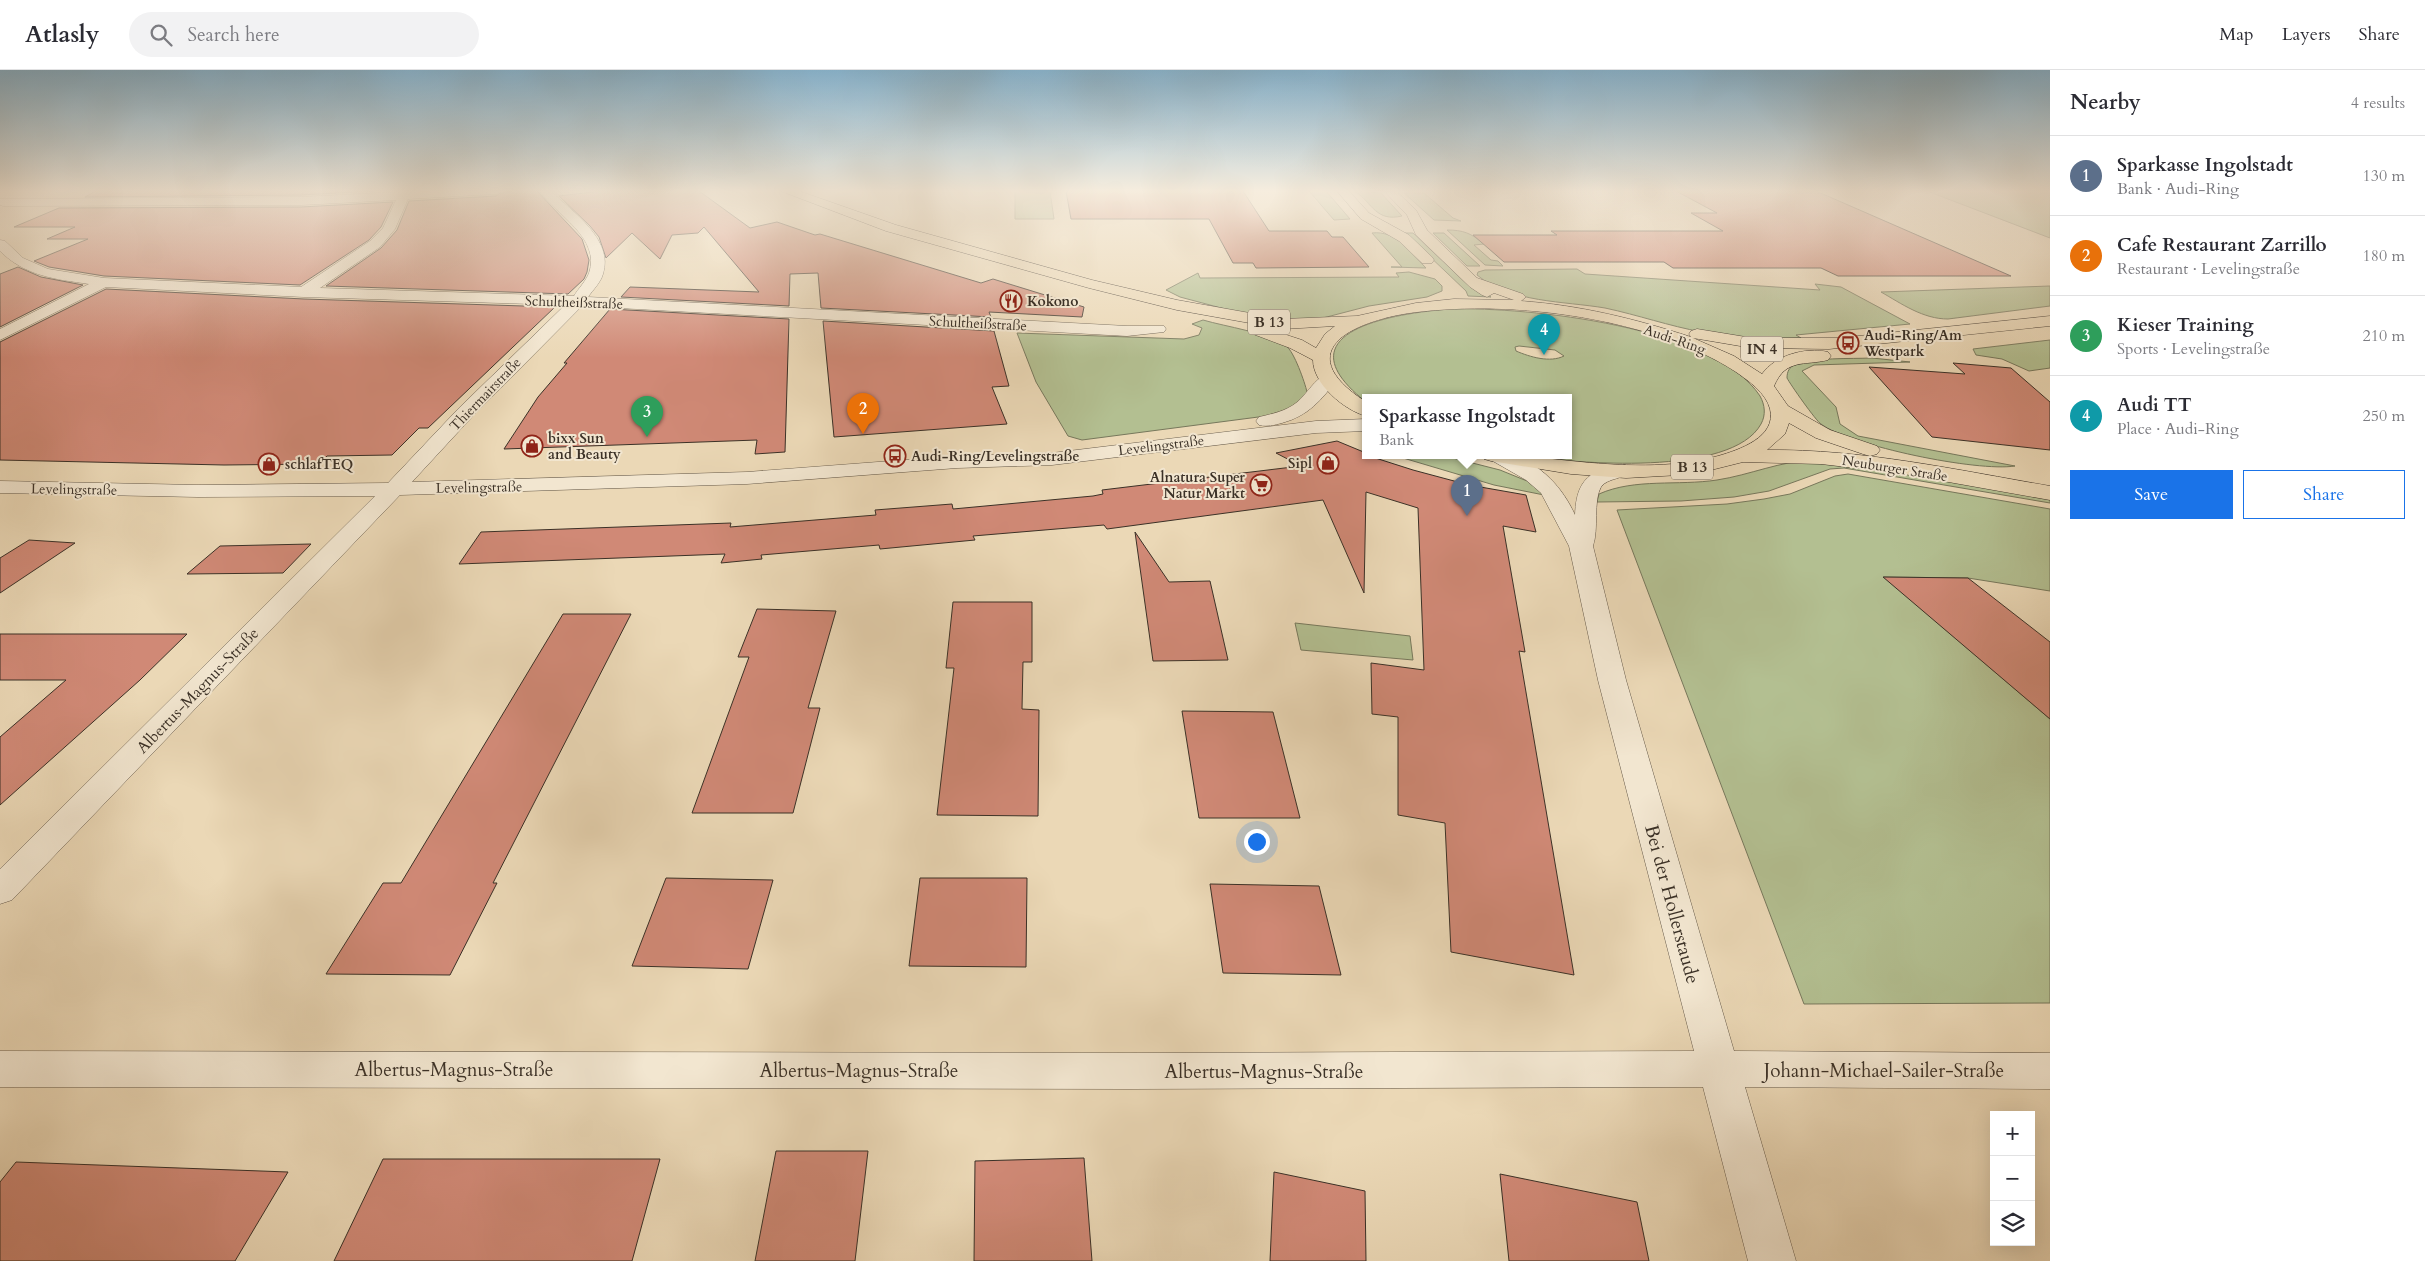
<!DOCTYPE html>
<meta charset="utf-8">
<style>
:root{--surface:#fff;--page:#f2f2f3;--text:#2b2b33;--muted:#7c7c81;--line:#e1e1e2;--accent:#1a73e8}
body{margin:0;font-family:Cardo,serif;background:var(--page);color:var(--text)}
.controls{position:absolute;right:15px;bottom:15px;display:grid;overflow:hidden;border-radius:0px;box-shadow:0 5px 20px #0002}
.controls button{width:45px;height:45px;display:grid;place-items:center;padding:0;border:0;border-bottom:1px solid var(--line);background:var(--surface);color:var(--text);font:25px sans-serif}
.you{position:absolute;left:1256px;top:771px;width:18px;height:18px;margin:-12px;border:4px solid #fff;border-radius:50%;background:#1a73e8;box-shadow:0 0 0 8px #1a73e833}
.badge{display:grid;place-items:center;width:32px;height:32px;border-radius:50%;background:var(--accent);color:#fff;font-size:16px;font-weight:700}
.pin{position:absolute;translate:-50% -41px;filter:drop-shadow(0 1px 2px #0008)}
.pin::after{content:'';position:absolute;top:26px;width:18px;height:15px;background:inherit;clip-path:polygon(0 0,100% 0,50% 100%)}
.popup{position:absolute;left:1362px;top:324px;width:210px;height:65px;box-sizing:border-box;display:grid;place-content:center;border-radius:0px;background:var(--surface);filter:drop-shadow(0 1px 4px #0005);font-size:16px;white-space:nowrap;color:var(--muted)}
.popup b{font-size:19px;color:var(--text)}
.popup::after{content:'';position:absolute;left:50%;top:100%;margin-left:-10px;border:10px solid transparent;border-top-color:var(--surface)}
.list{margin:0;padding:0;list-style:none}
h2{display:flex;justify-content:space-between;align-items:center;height:65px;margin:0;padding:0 20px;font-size:21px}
h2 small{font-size:16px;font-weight:400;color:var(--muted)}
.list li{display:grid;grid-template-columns:32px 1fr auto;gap:15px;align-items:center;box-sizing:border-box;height:80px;padding:0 20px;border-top:1px solid var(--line)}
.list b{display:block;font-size:19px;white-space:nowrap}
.list p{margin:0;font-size:16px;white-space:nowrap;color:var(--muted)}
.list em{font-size:16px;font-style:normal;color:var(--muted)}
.actions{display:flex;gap:10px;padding:15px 20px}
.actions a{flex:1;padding:11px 0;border:1px solid var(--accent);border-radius:0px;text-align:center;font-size:18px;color:var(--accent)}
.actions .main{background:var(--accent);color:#fff}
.icon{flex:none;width:28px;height:28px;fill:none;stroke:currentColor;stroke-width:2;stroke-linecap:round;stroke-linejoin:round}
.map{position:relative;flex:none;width:2050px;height:1191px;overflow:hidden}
header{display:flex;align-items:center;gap:30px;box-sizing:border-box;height:70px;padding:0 25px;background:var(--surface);border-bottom:1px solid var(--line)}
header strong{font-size:24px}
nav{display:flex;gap:28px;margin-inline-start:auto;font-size:18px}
.search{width:350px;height:45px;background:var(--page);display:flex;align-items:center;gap:12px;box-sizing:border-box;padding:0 18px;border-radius:28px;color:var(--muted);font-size:19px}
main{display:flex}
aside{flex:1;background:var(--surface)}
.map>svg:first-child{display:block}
.green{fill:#b3bf91;stroke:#77785c;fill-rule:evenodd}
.building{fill:#d08976;stroke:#3b3127}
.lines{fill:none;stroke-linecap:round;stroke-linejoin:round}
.minor-casing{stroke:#675b4b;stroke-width:1}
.major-casing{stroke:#3b3127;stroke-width:1}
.minor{fill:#f2e6d0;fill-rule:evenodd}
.major{fill:#ebd8b6;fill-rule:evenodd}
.labels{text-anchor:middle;stroke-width:4;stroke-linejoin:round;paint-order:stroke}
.far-poi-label{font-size:14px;font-weight:bold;fill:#3b3127;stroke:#f2e6d0;text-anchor:start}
.far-street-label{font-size:14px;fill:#3b3127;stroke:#f2e6d0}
.shield{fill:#f2e6d0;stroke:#72675a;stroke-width:1}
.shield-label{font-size:15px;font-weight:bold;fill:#3b3127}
.street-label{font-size:16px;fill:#3b3127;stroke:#f2e6d0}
.near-street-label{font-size:19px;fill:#3b3127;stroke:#f2e6d0}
</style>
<header>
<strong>Atlasly</strong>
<div class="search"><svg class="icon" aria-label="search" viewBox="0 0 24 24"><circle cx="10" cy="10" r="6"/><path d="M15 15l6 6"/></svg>Search here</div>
<nav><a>Map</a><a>Layers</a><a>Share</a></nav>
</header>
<main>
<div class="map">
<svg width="2050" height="1191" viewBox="0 0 2050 1191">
<rect width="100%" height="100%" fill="#ebd8b6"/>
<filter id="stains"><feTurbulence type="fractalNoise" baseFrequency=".004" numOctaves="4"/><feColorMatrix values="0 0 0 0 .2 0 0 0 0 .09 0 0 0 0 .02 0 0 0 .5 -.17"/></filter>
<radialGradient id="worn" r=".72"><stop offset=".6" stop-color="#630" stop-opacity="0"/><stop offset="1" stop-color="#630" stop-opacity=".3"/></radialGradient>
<path class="green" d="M1015 121H1050L1054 149H1015Z
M1309 121H1326L1350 149 1334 150Z
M1355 121 1381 123 1402 146C1376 152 1373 134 1355 121Z
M1927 121H2050V168Z
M1404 123H1424L1453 148 1461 151 1434 150Z
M1447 160C1463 160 1471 163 1484 174L1474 175 1491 190 1498 191 1503 196 1485 195Z
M1372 163C1396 160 1410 182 1426 198L1391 197H1402Z
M1405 163H1413L1468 215 1491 227 1468 226 1466 221Z
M1433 163H1444L1480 196H1467Z
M1577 199 1585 204 1820 220 1815 214 1841 217 1910 254 1796 265 1801 268C1767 269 1735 268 1702 262 1669 256 1638 245 1605 238 1564 231 1511 233 1477 205L1478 202 1485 200Z
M1409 202 1435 209 1442 216V221L1427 227 1369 236 1319 249H1275L1240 243 1180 227 1166 220 1198 203 1200 208 1399 207 1396 203Z
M2050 216V236L1948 249C1923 249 1902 234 1881 222Z
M1451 239C1528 237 1714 256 1760 326 1765 335 1766 345 1761 354 1732 407 1574 394 1523 385H1568V327H1366V332C1276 261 1396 243 1451 239ZM1519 276 1555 280 1564 286C1550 293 1530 287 1516 281L1515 277Z
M1203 250C1227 257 1266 262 1286 276 1294 281 1305 313 1307 322L1295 337 1266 346 1082 370 1068 366 1036 312 1017 263 1184 269 1199 265 1202 258 1192 254Z
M2050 270V298L2029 301 2002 289 1976 285 1973 279Z
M1872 288 1910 292 1814 295 1802 301 1836 337 1840 354 1858 366 2015 396C1977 402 1851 376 1821 354 1816 351 1790 314 1787 308 1787 302 1789 297 1795 295 1816 287 1849 289 1872 288Z
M1393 385H1441L1500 400 1527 411 1544 425 1494 415Z
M1814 390 2050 426V433L1844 398 1830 399 1769 421 1734 427 1681 431 1597 432 1599 424C1635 408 1678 416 1717 410 1750 405 1780 391 1814 390Z
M1848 404 2050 439V521L1968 508 1884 507 2050 649V933L1804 934 1617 440 1727 434 1764 429 1790 424 1835 406Z
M1295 553 1410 566 1413 590 1301 580Z"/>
<path class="building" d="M96 121H372L301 125 85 127Z
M503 121H537L582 169 589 190 587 202 584 209 568 224 326 216 381 178 397 160 409 131 496 126Z
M601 121H699L750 158 777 152 815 165 820 164 981 213 993 209 1084 237 1082 247 989 242 991 247 821 238 818 203 790 204 789 236 621 227 630 217 759 222 704 157 698 163 672 165 660 189 632 163 606 188 599 167 590 156 559 126Z
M1066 121H1243L1269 161H1327L1332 167H1343L1369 197 1256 198 1253 193H1233L1209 149H1071Z
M1676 121H1816L2011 206H1838L1821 198H1673L1664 192H1504L1473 165H1557L1551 161H1723L1691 143H1717Z
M393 132 381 157 369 170 300 215 104 206 49 197 34 191 88 169H47L75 157H14L59 138 301 137Z
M18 197 41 207 83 215 0 257V204Z
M106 219 304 229 555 237 428 358H419L392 385 327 386 319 394 224 395 0 390V272Z
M610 239 789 249 785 382 755 384 757 370 504 379 538 327 567 293H564Z
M823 251 994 261 1009 316 992 317 1007 354 834 367Z
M1953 293 2011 298 2050 332V380L1932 367 1869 297 1965 304Z
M1337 371 1366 383V385L1413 400 1469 415 1526 425 1536 462 1503 456 1525 582 1519 581 1574 905 1451 882 1445 753 1398 745V647L1372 644 1371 593 1424 600 1418 438 1366 422 1364 523 1323 430 1107 459 1104 455 973 466 975 470 880 479 879 475 761 485 762 489 721 493 725 484 459 494 481 462 731 453 730 457 876 445 875 440 952 434 953 439 1093 426 1103 424 1102 420 1301 396 1276 383Z
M1135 462 1169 512 1210 511 1228 590 1153 591Z
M29 470 75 473 0 523V488Z
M311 474 283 503 187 504 220 476Z
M1883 507 1968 508 2050 572V649Z
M953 532H1032V592H1023L1022 639 1039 640 1038 746 937 745 954 598H946Z
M757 539 836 541 808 638H820L793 743H692L749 587H738Z
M563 544H631L493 813H497L450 905 326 904 383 813H401Z
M0 564H187L140 610 0 735V667L66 610H0Z
M1182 641 1273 642 1300 748H1199Z
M666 808 773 810 748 899 632 896Z
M920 808H1027L1026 897 909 896Z
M1210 814 1319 816 1341 905 1223 903Z
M776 1081H868L855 1191H755Z
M1084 1088 1092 1191H974L975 1091Z
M383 1089H660L632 1191H334Z
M16 1092 288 1102 235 1191H0V1112Z
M1274 1102 1365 1121 1366 1191H1270Z
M1500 1104 1637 1132 1649 1191H1509Z"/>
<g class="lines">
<g class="minor-casing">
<path id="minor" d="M418 121H501L496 124 408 129 395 159 380 177 320 218 574 226C578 219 586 211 589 203 601 168 557 145 539 121H551C572 142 614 169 603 204 601 212 593 220 588 227L1127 256H1164L1166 259 1164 262 1127 266 582 236 472 347 412 412 747 402 957 386 1052 383 1316 351 1366 349V361L1316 363 1052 395 957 398 747 414 400 425 12 830 0 834V799L375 426 198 427 0 423V411L198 415 388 413 458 339 565 235 304 227 106 217 0 270V259L89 214C55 209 25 206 0 181V170L5 171 23 188 48 199 104 208 301 217 370 171 383 158 396 130 301 135 3 136 0 135V129L301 127Z
M1328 304 1334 305 1337 309C1322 330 1308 346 1282 353 1274 355 1268 357 1259 355L1256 351 1259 347C1272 344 1286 341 1296 333 1307 325 1315 307 1328 304Z
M1489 385C1496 385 1505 383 1512 385 1541 394 1563 418 1575 445 1576 422 1581 406 1605 398 1614 396 1620 393 1628 396L1631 400C1625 410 1608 407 1601 417 1593 431 1599 459 1593 476L1626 610 1734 981 2050 983V1019L1745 1017 1796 1191H1748L1703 1017 1129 1019 0 1017V981L1129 983 1694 981 1598 610 1569 476 1541 423 1526 410 1491 390Z"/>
</g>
<g class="major-casing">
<path id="major" d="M781 121H799L896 155 1092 210 1177 230 1283 249 1357 246 1416 233 1454 229 1514 230 1494 223 1487 227 1482 225 1470 217 1416 165 1407 145 1384 121H1396L1416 140 1427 160 1477 208 1523 224 1526 227 1521 231C1579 235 1636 249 1691 267L1689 264 1691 261 1697 259 1752 268H1839L2050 246V256L1829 279 1752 278 1693 268 1734 286 1762 304C1776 285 1805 277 1828 282L1831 286 1828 290C1804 296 1786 288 1774 316L1788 336 1830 360 1877 376 1880 380 1877 384 1870 386 1863 384 1816 368 1789 353 1785 364 1767 380C1862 379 1957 400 2050 416V430L1898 403 1821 394 1743 392 1707 401 1680 405 1626 408 1571 404 1491 391 1484 389 1481 385C1511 383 1541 388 1571 391 1619 396 1672 399 1718 386 1739 380 1777 367 1770 339 1766 323 1749 311 1736 302 1654 248 1512 230 1417 242 1359 249 1284 279 1366 332V346C1344 340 1313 314 1313 290L1290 278 1253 264 1251 261 1253 258H1265L1302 270 1316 278 1325 264 1335 256 1283 259 1177 240 1089 218 886 161Z
M1337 121H1349L1369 143 1409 165 1432 187 1434 190 1432 193H1422L1399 171 1361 149Z"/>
</g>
<use href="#minor" class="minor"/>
<use href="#major" class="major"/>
</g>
<linearGradient id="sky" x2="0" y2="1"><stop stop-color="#88b6d2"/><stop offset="0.42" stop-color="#f6edde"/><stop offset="1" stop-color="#f6edde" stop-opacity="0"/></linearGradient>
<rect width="2050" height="288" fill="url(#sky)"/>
<defs>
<g id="restaurant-ring" transform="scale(1.125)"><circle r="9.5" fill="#f2e6d0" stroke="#8f2418" stroke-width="1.5"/><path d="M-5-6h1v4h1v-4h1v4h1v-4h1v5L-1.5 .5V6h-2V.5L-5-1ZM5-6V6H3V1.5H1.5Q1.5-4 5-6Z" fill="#8f2418"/></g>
<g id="bus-ring" transform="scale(1.125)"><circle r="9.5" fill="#f2e6d0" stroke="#8f2418" stroke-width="1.5"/><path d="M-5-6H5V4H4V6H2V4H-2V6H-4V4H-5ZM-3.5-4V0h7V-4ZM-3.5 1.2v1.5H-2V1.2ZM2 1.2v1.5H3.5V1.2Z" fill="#8f2418"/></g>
<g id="shop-ring" transform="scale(1.125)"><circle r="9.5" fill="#f2e6d0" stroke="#8f2418" stroke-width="1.5"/><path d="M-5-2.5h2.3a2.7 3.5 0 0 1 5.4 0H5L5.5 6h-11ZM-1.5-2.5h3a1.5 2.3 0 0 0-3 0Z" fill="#8f2418"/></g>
<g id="supermarket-ring" transform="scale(1.125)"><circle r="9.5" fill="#f2e6d0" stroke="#8f2418" stroke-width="1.5"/><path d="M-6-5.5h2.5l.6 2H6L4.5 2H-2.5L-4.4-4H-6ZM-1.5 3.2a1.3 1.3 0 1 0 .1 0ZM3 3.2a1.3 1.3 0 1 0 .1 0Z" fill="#8f2418"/></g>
</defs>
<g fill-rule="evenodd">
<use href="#restaurant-ring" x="1011" y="231"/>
<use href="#bus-ring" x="1848" y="273"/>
<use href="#shop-ring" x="532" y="376"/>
<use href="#bus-ring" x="895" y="386"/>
<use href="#shop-ring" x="1328" y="393"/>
<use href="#shop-ring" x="269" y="394"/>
<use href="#supermarket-ring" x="1261" y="415"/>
</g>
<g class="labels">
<g class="far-poi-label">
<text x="1027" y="236">Kokono</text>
<text x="1864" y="270">Audi-Ring/Am<tspan x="1864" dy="16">Westpark</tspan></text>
<text x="548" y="373">bixx Sun<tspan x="548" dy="16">and Beauty</tspan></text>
<text x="911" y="391">Audi-Ring/Levelingstraße</text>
<text x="1312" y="398" text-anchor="end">Sipl</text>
<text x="285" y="399">schlafTEQ</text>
<text x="1245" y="412" text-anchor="end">Alnatura Super<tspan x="1245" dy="16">Natur Markt</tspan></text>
</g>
<g class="far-street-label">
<text transform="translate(574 232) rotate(2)" y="5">Schultheißstraße</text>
<text transform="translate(978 253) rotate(3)" y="5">Schultheißstraße</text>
<text transform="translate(1675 269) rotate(19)" y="5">Audi-Ring</text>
<text transform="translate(485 324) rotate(-46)" y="5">Thiermairstraße</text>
<text transform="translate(1161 375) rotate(-7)" y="5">Levelingstraße</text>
<text transform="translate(1895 398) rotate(9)" y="5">Neuburger Straße</text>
<text transform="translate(479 417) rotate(-1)" y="5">Levelingstraße</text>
<text transform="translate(74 419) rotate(1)" y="5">Levelingstraße</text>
</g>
<g class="shield">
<rect x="1248" y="239.5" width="42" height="25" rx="4"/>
<rect x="1741" y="266.5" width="42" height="25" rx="4"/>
<rect x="1671" y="384.5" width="42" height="25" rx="4"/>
</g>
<g class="shield-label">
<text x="1269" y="257">B 13</text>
<text x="1762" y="284">IN 4</text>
<text x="1692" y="402">B 13</text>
</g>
<g class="street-label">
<text transform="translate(197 620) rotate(-46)" y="6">Albertus-Magnus-Straße</text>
</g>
<g class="near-street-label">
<text transform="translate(1673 834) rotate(75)" y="7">Bei der Hollerstaude</text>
<text x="454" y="1006">Albertus-Magnus-Straße</text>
<text x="859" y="1007">Albertus-Magnus-Straße</text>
<text x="1884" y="1007">Johann-Michael-Sailer-Straße</text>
<text x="1264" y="1008">Albertus-Magnus-Straße</text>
</g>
</g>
<rect width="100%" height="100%" filter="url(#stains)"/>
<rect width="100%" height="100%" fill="url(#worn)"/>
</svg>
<div class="controls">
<button>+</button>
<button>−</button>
<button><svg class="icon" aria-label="layers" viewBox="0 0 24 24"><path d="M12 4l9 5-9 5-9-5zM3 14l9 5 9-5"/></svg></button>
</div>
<div class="you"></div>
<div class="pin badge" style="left:1467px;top:446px;background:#5c6f8a">1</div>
<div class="popup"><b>Sparkasse Ingolstadt</b>Bank</div>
<div class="pin badge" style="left:863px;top:364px;background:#e8710a">2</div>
<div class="pin badge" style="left:647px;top:367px;background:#2e9e5b">3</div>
<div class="pin badge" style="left:1544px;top:285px;background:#0f9aa8">4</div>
</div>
<aside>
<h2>Nearby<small>4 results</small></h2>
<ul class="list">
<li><span class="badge" style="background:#5c6f8a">1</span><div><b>Sparkasse Ingolstadt</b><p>Bank · Audi-Ring</p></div><em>130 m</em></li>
<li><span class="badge" style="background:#e8710a">2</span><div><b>Cafe Restaurant Zarrillo</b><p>Restaurant · Levelingstraße</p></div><em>180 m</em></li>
<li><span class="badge" style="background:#2e9e5b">3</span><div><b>Kieser Training</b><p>Sports · Levelingstraße</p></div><em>210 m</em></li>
<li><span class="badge" style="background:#0f9aa8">4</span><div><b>Audi TT</b><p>Place · Audi-Ring</p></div><em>250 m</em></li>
</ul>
<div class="actions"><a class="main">Save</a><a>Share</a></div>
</aside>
</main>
